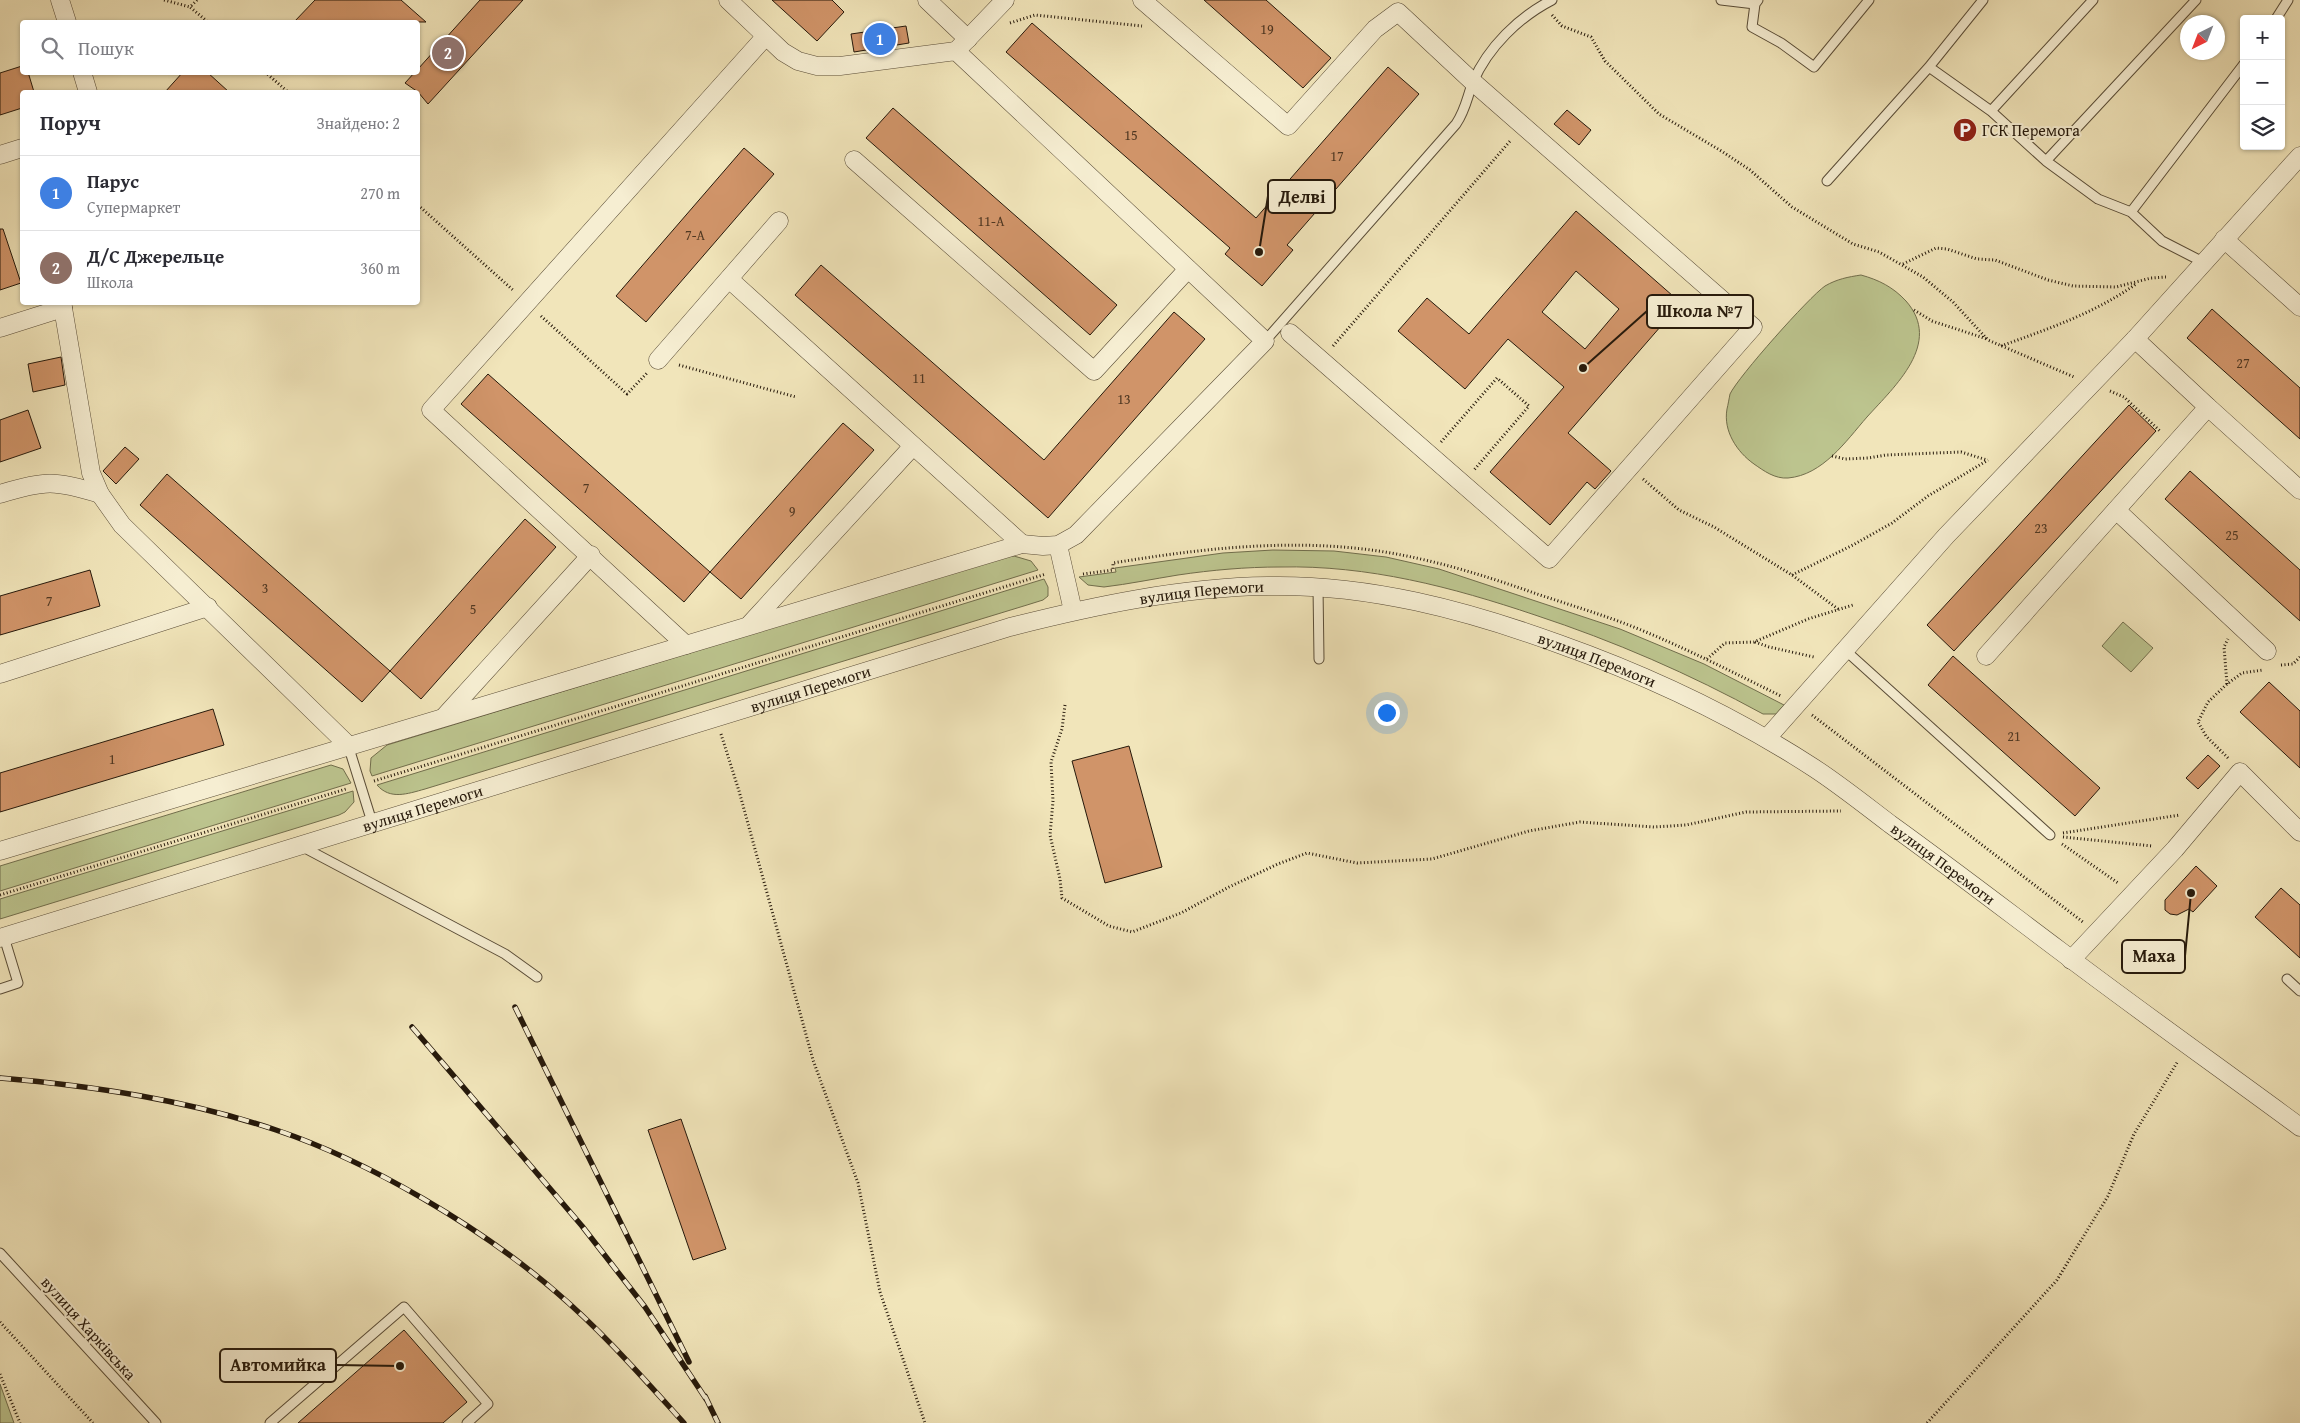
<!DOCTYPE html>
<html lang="uk">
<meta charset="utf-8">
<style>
:root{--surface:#fff;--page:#f7f7f7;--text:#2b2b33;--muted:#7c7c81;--line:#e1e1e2;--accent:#1a73e8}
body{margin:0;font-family:"Gentium Book Plus",serif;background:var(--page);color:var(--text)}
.controls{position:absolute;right:15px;top:15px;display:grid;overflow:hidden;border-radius:5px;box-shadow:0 1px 4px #0004}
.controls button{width:45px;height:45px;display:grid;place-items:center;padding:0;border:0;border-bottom:1px solid var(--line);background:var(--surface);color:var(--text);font:25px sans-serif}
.compass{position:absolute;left:2180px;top:15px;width:45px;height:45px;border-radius:50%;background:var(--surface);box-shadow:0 1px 4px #0004;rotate:222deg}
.you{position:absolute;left:1386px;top:712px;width:18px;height:18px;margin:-12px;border:4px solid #fff;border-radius:50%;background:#1a73e8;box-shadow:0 0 0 8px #1a73e833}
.badge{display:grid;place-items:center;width:32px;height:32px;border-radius:50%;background:var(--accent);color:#fff;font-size:16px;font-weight:700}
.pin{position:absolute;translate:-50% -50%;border:2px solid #fff;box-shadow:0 1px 5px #0006}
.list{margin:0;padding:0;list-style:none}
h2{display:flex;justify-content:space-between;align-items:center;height:65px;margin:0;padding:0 20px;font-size:21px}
h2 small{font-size:16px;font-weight:400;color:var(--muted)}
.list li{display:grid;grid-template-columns:32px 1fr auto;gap:15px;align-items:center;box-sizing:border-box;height:75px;padding:0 20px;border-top:1px solid var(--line)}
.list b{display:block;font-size:19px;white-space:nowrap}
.list p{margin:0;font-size:16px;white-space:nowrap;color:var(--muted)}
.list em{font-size:16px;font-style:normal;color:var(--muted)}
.icon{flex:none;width:28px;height:28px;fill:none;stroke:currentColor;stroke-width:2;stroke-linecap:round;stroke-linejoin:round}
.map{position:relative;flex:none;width:2300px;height:1423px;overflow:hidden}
.search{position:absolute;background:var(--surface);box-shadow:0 1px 4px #0004;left:20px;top:20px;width:400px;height:55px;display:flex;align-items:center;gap:12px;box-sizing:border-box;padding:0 18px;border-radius:5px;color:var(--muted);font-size:19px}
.panel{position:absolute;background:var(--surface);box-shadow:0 1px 4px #0004;left:20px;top:90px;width:400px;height:215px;border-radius:5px}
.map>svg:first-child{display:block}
.green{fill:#bcc48e;stroke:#716e4c}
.building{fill:#d09469;stroke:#26190b;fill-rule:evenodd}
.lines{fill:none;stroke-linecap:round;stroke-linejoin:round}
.service-casing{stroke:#594c37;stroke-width:11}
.minor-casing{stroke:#594c37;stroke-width:19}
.path{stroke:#26190b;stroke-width:3;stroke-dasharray:1 2.5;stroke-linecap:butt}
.service{stroke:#f6eed2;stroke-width:9}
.minor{stroke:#f6eed2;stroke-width:18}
.rail-casing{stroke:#26190b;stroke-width:5.5}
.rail{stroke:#f6eed2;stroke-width:4;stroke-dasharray:11;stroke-linecap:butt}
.labels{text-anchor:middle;stroke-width:4;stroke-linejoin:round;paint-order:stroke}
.number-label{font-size:14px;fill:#503822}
.poi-label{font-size:16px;fill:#26190b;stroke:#f6eed2;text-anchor:start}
.street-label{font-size:16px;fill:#26190b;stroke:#f6eed2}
.leader{fill:none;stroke:#26190b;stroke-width:2}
.callout-dot{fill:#26190b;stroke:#f6eed2;stroke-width:2}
.callout{fill:#f6eed2;stroke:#26190b;stroke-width:2}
.callout-label{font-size:18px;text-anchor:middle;font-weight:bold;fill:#26190b}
</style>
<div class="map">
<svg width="2300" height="1423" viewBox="0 0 2300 1423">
<rect width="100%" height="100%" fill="#f1e5ba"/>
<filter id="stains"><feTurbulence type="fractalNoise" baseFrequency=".004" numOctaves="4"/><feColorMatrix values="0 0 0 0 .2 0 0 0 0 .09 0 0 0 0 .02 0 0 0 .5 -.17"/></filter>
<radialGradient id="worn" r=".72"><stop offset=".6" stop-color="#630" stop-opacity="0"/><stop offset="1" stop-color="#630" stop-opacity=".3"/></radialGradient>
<path class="green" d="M1861 275C1879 280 1893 287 1906 301 1943 343 1895 386 1867 417 1846 441 1823 475 1788 478 1775 479 1764 471 1754 464 1737 452 1723 431 1727 409 1728 405 1729 399 1730 394 1738 377 1809 297 1825 286 1837 279 1848 277 1861 275Z
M1273 550 1334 551 1386 557 1439 569 1620 629 1704 664 1784 705 1776 714H1763C1690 674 1614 641 1535 615 1452 587 1368 565 1280 567 1246 567 1212 570 1178 575 1153 579 1129 584 1104 587L1088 585 1079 577 1116 572 1115 568 1223 553Z
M1014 556 1031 561 1038 570 372 776 370 771 371 758 387 745 1004 557Z
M1044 579 1048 587V596L1043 600 1027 605 425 789C407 794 390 800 377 785Z
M2123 622 2153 648 2131 672 2102 646Z
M331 765 343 769 351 783 0 891V866Z
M353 791 354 802 345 812 339 815 0 919V899Z
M0 1384 14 1423H0Z"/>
<path class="building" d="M315 0H401L426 22H294Z
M480 0H523L428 104 418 92 405 83 415 72H418V69Z
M772 0H832L844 12 817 41Z
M1204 0H1266L1331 58 1303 88Z
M1032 23 1256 218 1388 67 1419 94 1287 245 1293 250 1262 286 1225 254 1230 248 1006 52Z
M906 26 909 43 854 52 851 34Z
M22 66V72H28L34 92H22V108L0 115V73Z
M183 72H207L229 92H165Z
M893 108 1117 305 1090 335 866 138Z
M1567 110 1591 130 1579 145 1554 124Z
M744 148 774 174 646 322 616 296Z
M1576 211 1681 303 1568 433 1611 471 1595 489 1587 482 1550 525 1490 472 1564 387 1508 339 1465 389 1398 331 1427 298 1469 334ZM1576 271 1619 309 1585 349 1542 312Z
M0 229H3L21 283 0 290Z
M821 265 1044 460 1174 312 1205 339 1048 518 795 295Z
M2212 309 2300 388V439L2187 338Z
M61 357 65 385 33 392 28 364Z
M488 374 710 572 684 602 461 404Z
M2129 405 2156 431 1954 651 1927 625Z
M28 410 41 448 0 462V420Z
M843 423 874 450 741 599 710 572Z
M125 447 139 459 116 484 103 471Z
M2190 471 2300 570V621L2165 499Z
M167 474 390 671 362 702 140 505Z
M525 519 556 547 421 699 390 671Z
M90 570 100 606 0 635V596Z
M1953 656 2100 788 2075 816 1928 685Z
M2269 682 2300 711V768L2240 712Z
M213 709 224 745 0 812V773Z
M1129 746 1162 867 1105 883 1072 761Z
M2208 755 2220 766 2198 789 2186 778Z
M2196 866 2217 886 2193 912 2189 909 2177 915 2170 914 2165 910V900Z
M2281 888 2300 905V958L2255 917Z
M681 1119 726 1249 693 1260 648 1130Z
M404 1330 467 1402 443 1423H298Z"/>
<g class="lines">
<g class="service-casing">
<path id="service" d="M1721 0 1755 4 1758 0
M1755 4 1752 27 1781 43 1814 67 1869 0
M2276 19 2288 0
M1929 67 1983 0
M1991 111 2093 0
M2046 161 2196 0
M1827 181 1929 67 1991 111 2046 161 2098 199 2131 212 2162 241 2203 262
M2131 212 2244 64
M1265 341 1456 124C1466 109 1467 97 1473 82 1488 47 1519 17 1552 0
M1318 587 1319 659
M1845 650 2050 835
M348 745 372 822
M301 846 505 954 537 977
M2287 979 2300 991
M0 989 18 983 4 937
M0 1253 156 1423
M270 1423 404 1307 488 1404 467 1423"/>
</g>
<g class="minor-casing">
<g id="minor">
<path d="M60 0 67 22"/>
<path d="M927 0 968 39"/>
<path d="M1142 0 1288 126 1375 29 1398 12 1473 82 1753 327 1549 559 1290 333"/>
<path d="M956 51 1005 0"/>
<path d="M82 72 88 92"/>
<path d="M0 155 22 148"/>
<path d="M854 160 1094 371 1188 269"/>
<path d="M2224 239 2300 307"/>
<path d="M729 279 1022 544"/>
<path d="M62 302 91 473 100 494 122 525 348 745"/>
<path d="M0 328 63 308"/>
<path d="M2135 339 2208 407 2116 510 2267 651"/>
<path d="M658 360 779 221"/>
<path d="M2208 407 2300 490"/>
<path d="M0 494C44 480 56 480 100 494"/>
<path d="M1058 545 1073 611"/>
<path d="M750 624 913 446"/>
<path d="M686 645 431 410 765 37"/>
<path d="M1986 656 2116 510"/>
<path d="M0 674 208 607"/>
<path d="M444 717 591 555"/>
<path d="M1767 738 1946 536 2135 339 2300 156"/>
<path d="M0 851 1022 544 1043 546 1058 545 1076 535 1265 341 956 51 840 66H817L798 61 783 52 728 0"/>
<path id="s1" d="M0 938 1010 627C1093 606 1181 587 1268 586 1368 584 1466 610 1559 644 1649 676 1734 716 1814 768 1840 785 1865 805 1890 824 1947 865 2003 908 2059 950 2138 1010 2220 1068 2300 1127"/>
<path d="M2071 960 2175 849 2240 772 2300 832"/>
</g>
</g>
<path class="path" d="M164 0 190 7
M197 0 190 7 208 22
M1552 15 1562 26 1591 37 1605 61 1659 114 1723 152 1750 170 1792 207 1853 244 1879 252 1923 277 1953 302 1988 340 2074 377
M1010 23 1035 15 1142 26
M265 72 288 92
M418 205 514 291
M1903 264 1936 248 1947 249 1977 259 1995 260 2048 280 2073 286 2116 287 2151 278 2166 277
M1914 310 1932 321 1987 339
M541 316 627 394 647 373
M1333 346 1511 140
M2001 346C2048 329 2095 313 2136 284
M679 365 796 397
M2110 391 2124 397 2161 432
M1441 442 1497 378 1529 406 1474 470
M1832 456 1845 459 1868 458 1886 455 1961 452 1987 460
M1643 479 1679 510 1714 527 1792 575 1838 609
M1083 574 1113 570V563C1192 550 1273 540 1354 548 1416 554 1478 573 1537 594 1567 604 1597 613 1626 624 1680 645 1730 671 1781 696
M1792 575 1853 545 1892 523 1928 496 1988 460
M1755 642 1769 647 1814 657
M1707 659 1725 643 1754 642 1808 619 1853 605
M2281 665 2293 664 2300 657
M2227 684 2224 647 2228 639
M1065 705 1062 729 1051 762 1053 801 1050 835 1060 879 1062 898 1109 926 1132 932 1181 913 1229 887 1278 864 1307 853 1357 863 1432 859 1529 831 1580 822 1654 827 1686 825 1746 812 1841 811
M1812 715 2083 922
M721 734 739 791 813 1060 858 1183 880 1292 925 1423
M2228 758 2206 736 2198 722 2208 702 2227 684 2242 673 2263 670
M374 781 1046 574
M2063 833 2180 815
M2063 837 2152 846
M2062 844 2118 883
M0 895 346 789
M0 1322 93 1423
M0 1374 20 1423
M1927 1423 2057 1280 2108 1196 2134 1134 2178 1061"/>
<use href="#service" class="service"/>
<use href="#minor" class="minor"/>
<g class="rail-casing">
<path id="rail" d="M515 1007 689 1362
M412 1027 582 1226 645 1307 708 1402
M0 1078C94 1086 187 1100 276 1130 369 1161 482 1228 556 1292 603 1332 643 1378 684 1423
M705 1396 718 1423"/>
</g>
<use href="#rail" class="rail"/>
</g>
<defs>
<g id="parking-disc" transform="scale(1.25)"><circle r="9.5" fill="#8f2418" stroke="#f6eed2"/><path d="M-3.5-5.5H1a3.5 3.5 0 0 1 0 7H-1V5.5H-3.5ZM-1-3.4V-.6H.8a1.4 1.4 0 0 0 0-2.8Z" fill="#fff"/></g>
</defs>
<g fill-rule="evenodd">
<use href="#parking-disc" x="1965" y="130"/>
</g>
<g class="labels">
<g class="number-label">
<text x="1267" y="34">19</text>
<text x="1131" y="140">15</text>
<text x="1337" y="161">17</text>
<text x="991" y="226">11-А</text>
<text x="695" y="240">7-А</text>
<text x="2243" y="368">27</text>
<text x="919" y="383">11</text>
<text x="1124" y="404">13</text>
<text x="586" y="493">7</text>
<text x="792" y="516">9</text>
<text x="2041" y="533">23</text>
<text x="2232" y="540">25</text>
<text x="265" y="593">3</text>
<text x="49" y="606">7</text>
<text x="473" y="614">5</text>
<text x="2014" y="741">21</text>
<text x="112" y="764">1</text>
</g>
<g class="poi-label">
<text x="1982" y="136">ГСК Перемога</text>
</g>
<g class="street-label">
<text dy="6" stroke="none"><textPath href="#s1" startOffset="1252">вулиця Перемоги</textPath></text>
<text dy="6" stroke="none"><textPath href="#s1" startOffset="1658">вулиця Перемоги</textPath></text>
<text dy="6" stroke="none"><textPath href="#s1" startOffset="848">вулиця Перемоги</textPath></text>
<text dy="6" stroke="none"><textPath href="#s1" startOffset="442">вулиця Перемоги</textPath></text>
<text dy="6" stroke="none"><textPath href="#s1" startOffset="2062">вулиця Перемоги</textPath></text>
<text transform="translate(89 1328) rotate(48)" y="6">вулиця Харківська</text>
</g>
</g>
<path class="leader" d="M1259 252L1268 196M1583 368L1647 311M2191 893L2185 956M400 1366L336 1365"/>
<g class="callout-dot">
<circle cx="1259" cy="252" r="5"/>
<circle cx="1583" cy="368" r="5"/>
<circle cx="2191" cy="893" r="5"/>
<circle cx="400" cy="1366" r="5"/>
</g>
<g class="callout">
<rect x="1268" y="180" width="67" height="33" rx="5"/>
<rect x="1647" y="295" width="106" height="33" rx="5"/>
<rect x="2122" y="940" width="63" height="33" rx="5"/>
<rect x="220" y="1349" width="116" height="33" rx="5"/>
</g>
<g class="callout-label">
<text x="1302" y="203">Делві</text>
<text x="1700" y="317">Школа №7</text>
<text x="2154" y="962">Маха</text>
<text x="278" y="1371">Автомийка</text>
</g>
<rect width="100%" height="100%" filter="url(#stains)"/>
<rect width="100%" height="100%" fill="url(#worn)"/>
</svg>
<div class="controls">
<button>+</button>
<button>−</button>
<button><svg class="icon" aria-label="layers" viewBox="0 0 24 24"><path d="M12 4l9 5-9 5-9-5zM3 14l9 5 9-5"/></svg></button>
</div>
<svg class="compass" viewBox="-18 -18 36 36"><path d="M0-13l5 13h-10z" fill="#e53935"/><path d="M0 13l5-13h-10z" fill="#7c7c81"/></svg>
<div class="you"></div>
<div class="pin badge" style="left:880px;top:39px;background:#3f7fe0">1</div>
<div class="pin badge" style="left:448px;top:53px;background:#8d6e63">2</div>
<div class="search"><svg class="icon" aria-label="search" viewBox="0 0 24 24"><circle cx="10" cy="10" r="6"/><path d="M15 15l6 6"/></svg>Пошук</div>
<section class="panel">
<h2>Поруч<small>Знайдено: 2</small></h2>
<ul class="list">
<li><span class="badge" style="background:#3f7fe0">1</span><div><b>Парус</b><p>Супермаркет</p></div><em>270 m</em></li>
<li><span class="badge" style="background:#8d6e63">2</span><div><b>Д/С Джерельце</b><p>Школа</p></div><em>360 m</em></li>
</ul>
</section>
</div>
